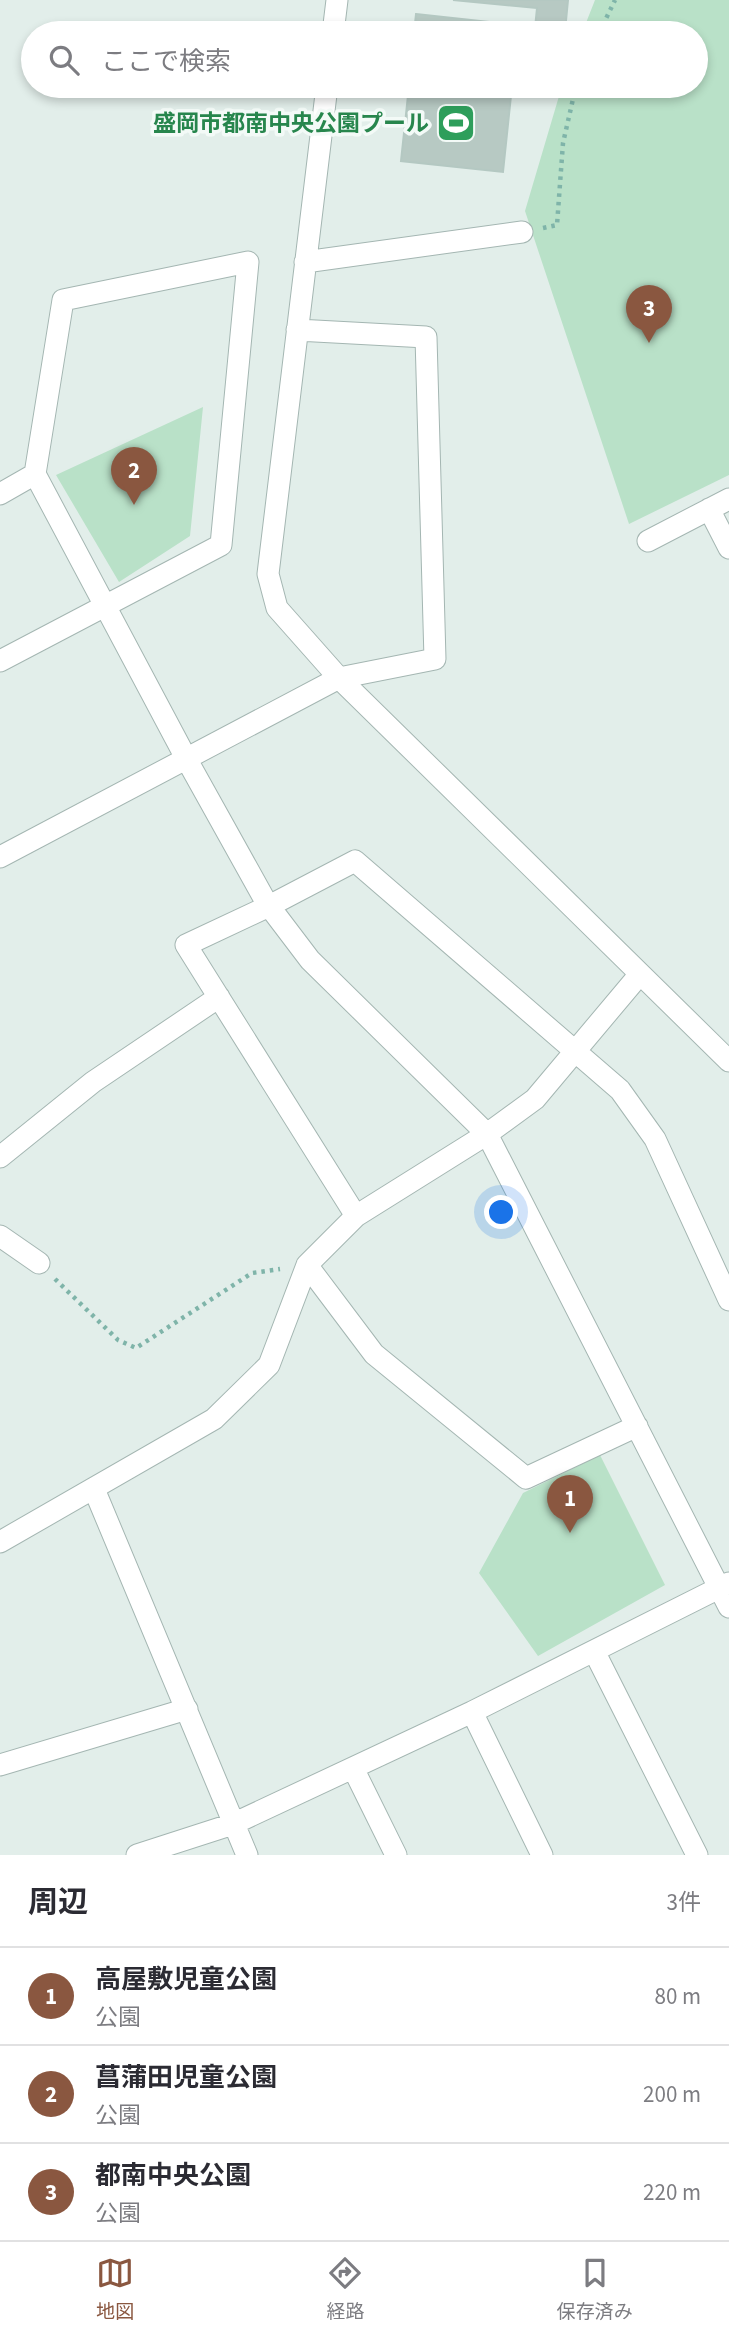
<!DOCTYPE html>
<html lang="ja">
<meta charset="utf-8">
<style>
:root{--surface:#fff;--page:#f2f2f3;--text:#2b2b33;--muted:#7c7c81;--line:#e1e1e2;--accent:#8a5740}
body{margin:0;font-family:"Source Sans 3","Noto Sans JP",sans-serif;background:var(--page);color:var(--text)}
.you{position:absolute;left:502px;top:1213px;width:24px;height:24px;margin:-18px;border:5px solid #fff;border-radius:50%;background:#1a73e8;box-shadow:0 0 0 10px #1a73e833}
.badge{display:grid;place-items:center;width:46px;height:46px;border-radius:50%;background:var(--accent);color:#fff;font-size:23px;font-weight:700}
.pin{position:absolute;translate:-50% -58px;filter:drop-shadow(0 2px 4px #0008)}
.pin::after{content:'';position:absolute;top:37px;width:24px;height:21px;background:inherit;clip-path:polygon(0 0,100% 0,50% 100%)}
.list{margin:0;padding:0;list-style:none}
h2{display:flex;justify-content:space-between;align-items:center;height:91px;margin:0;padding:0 28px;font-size:30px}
h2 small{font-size:23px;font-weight:400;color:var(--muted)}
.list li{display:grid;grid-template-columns:46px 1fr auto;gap:21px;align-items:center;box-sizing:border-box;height:98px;padding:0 28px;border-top:2px solid var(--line)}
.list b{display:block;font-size:26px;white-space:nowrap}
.list p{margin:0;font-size:23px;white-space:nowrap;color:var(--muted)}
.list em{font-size:23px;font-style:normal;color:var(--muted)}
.icon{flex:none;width:38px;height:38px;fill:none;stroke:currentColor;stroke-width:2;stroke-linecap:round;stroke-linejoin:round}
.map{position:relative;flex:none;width:729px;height:1855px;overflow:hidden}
.search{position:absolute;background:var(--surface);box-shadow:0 4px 10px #0003;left:21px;right:21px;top:21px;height:77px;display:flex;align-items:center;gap:18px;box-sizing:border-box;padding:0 24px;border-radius:38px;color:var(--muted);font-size:26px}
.sheet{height:385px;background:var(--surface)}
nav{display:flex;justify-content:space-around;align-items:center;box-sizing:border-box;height:98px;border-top:2px solid var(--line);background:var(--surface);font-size:19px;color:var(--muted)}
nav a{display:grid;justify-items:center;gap:4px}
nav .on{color:var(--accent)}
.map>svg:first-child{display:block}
.green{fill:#b9e1c8}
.building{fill:#b7c9c3;stroke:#b4c8c2;stroke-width:2}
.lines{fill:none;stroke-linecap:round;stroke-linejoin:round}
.minor-casing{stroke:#a4b6b2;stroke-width:23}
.path{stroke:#7fb4a9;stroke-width:4.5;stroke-dasharray:3.5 5;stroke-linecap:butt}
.minor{stroke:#fff;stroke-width:21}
.labels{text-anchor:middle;stroke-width:7;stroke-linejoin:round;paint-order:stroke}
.leisure-label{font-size:23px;font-weight:bold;fill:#27864d;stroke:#f3faf7;text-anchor:end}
</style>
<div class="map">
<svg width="729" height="1855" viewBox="0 0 729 1855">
<rect width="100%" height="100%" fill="#e2eeea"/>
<path class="green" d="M595 0H729V475L629 524 525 211 562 86H696V33H582Z
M203 407 190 536 119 582 56 475Z
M600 1455 665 1585 538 1656 479 1573 523 1493Z"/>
<path class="building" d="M453 0H568L565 31 535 28 537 8Z
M416 14 518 25 517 33H414Z
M409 86H512L503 172 401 161Z"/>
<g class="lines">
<g class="minor-casing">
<path id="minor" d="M333 33 337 0
M327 86 268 574 277 608 339 678 729 1061
M305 262 522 232
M35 474 187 760 266 902 310 960 487 1134 729 1607
M0 494 35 474 63 300 248 262 221 545 0 661
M709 509 729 548
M648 541 729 499
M0 857 339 678 435 659 426 337 297 330
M0 1157 93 1082 219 997
M356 1216 186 945 269 906 355 861 620 1090 655 1139 729 1300
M0 1236 39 1263
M307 1265 374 1354 526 1478 637 1426
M94 1489 247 1855
M0 1542 214 1419 269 1365 307 1265 356 1216 487 1134 535 1099 640 974
M594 1651 697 1855
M472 1712 542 1855
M0 1765 187 1709
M353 1768 396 1855
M137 1855 233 1824 472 1712 729 1583"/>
</g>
<path class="path" d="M599 33 615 0
M543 228 557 225 563 143 576 86
M55 1279 118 1340 136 1348 252 1273 280 1269"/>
<use href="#minor" class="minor"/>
</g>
<defs>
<g id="stadium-square" transform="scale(2.0125)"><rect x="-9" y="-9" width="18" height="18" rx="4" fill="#2e9e5b" stroke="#f3faf7"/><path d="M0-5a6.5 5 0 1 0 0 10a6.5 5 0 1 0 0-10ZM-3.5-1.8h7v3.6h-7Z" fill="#fff"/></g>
</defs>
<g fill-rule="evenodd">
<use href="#stadium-square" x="456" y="123"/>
</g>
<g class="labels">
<g class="leisure-label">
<text x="429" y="131">盛岡市都南中央公園プール</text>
</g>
</g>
</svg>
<div class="you"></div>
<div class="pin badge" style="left:570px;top:1533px">1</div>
<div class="pin badge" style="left:134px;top:505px">2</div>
<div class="pin badge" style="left:649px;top:343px">3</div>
<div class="search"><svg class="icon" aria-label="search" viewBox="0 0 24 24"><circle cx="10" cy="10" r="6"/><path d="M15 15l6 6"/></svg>ここで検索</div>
</div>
<section class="sheet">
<h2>周辺<small>3件</small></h2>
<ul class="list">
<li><span class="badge">1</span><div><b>高屋敷児童公園</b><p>公園</p></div><em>80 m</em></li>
<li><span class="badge">2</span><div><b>菖蒲田児童公園</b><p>公園</p></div><em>200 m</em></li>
<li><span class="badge">3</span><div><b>都南中央公園</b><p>公園</p></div><em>220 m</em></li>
</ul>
</section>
<nav>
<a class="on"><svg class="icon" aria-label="map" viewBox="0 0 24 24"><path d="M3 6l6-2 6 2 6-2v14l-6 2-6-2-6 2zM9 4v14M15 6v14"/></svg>地図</a>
<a><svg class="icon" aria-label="directions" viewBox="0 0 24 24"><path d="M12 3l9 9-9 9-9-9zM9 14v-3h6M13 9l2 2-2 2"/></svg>経路</a>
<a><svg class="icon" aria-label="saved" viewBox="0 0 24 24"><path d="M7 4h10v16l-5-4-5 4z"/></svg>保存済み</a>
</nav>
